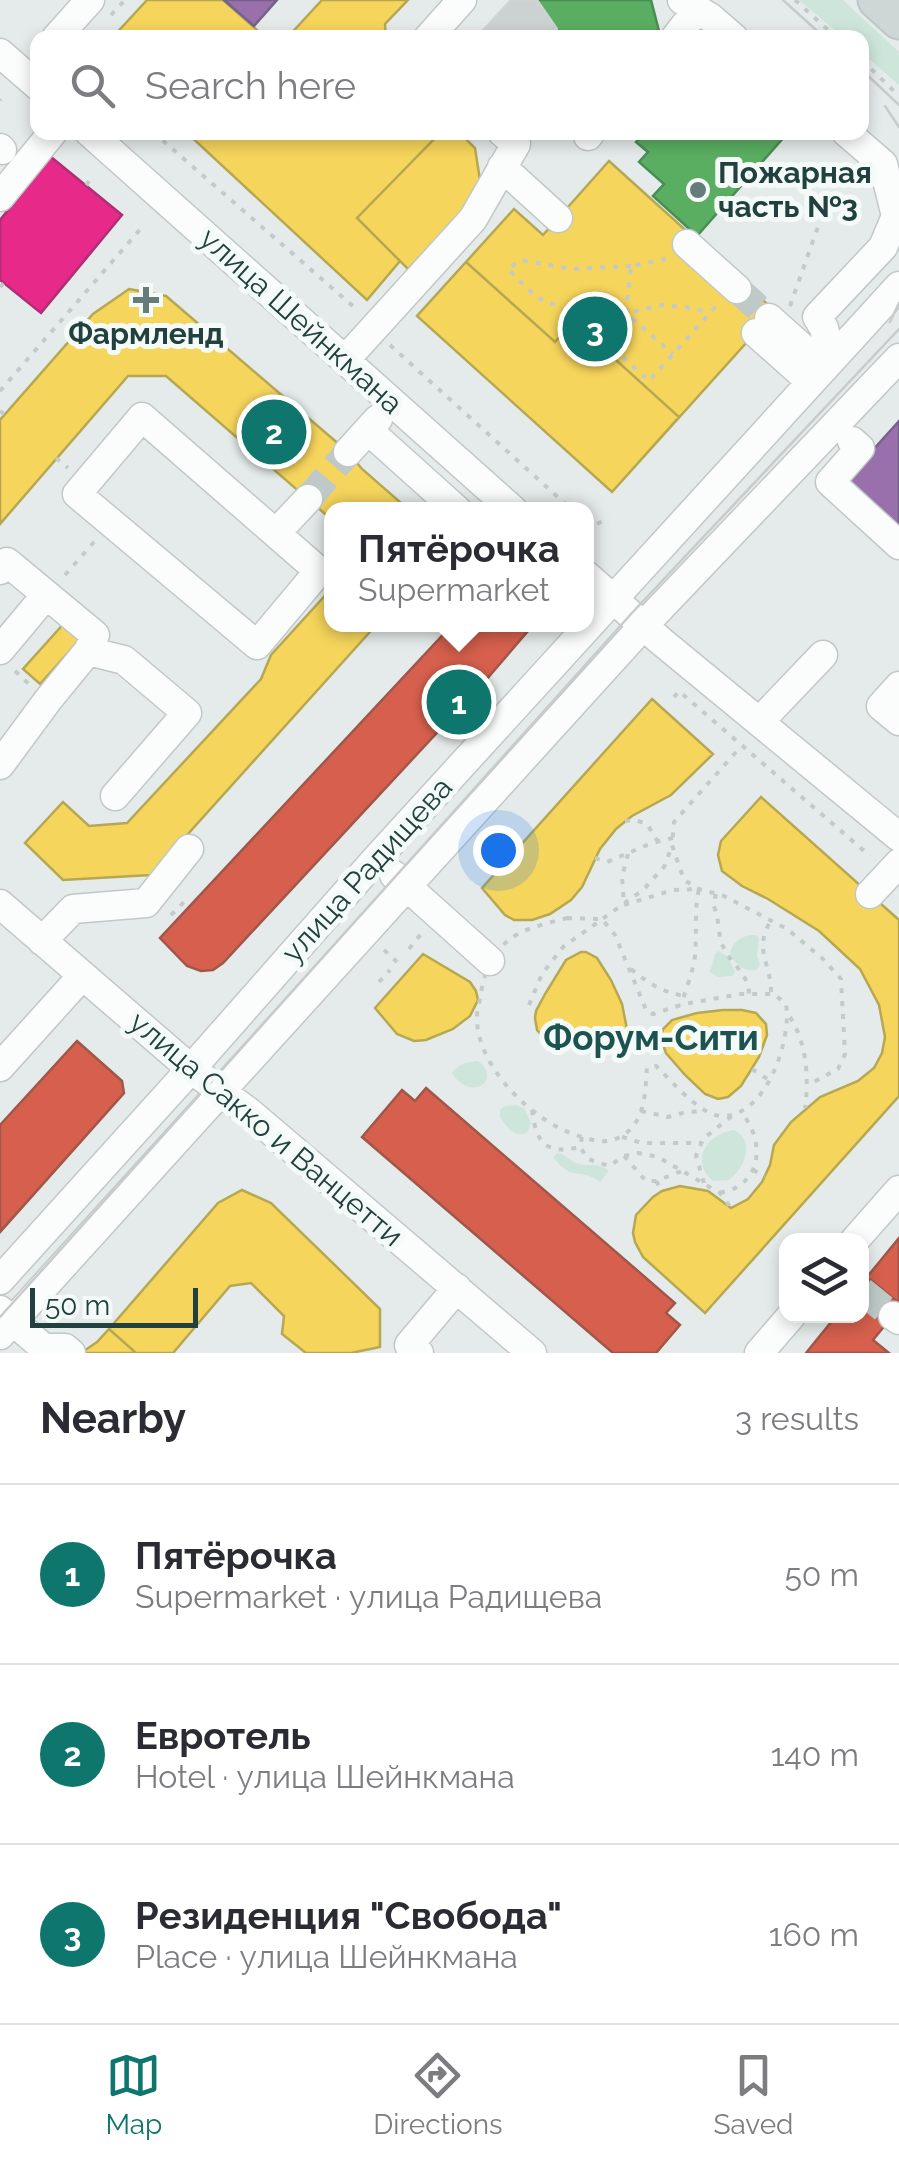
<!DOCTYPE html>
<meta charset="utf-8">
<style>
:root{--surface:#fff;--page:#f7f7f7;--text:#2b2b33;--muted:#7c7c81;--line:#e1e1e2;--accent:#0f766e}
body{margin:0;font-family:Raleway,sans-serif;background:var(--page);color:var(--text)}
.controls{position:absolute;right:30px;bottom:30px;display:grid;overflow:hidden;border-radius:20px;box-shadow:0 5px 15px #0003}
.controls button{width:90px;height:90px;display:grid;place-items:center;padding:0;border:0;border-bottom:2px solid var(--line);background:var(--surface);color:var(--text);font:50px sans-serif}
.scale{position:absolute;left:30px;bottom:25px;width:168px;box-sizing:border-box;padding-left:10px;border:5px solid #21403e;border-top:0;font-size:28px;line-height:35px;white-space:nowrap;color:#21403e;-webkit-text-stroke:8px #f3faf8;paint-order:stroke}
.you{position:absolute;left:498px;top:850px;width:35px;height:35px;margin:-25px;border:8px solid #fff;border-radius:50%;background:#1a73e8;box-shadow:0 0 0 15px #1a73e833}
.badge{display:grid;place-items:center;width:65px;height:65px;border-radius:50%;background:var(--accent);color:#fff;font-size:32px;font-weight:700}
.pin{position:absolute;translate:-50% -50%;border:5px solid #fff;box-shadow:0 2px 10px #0006}
.popup{position:absolute;left:324px;top:502px;width:270px;height:130px;box-sizing:border-box;display:grid;place-content:center;border-radius:20px;background:var(--surface);filter:drop-shadow(0 2px 8px #0005);font-size:32px;white-space:nowrap;color:var(--muted)}
.popup b{font-size:38px;color:var(--text)}
.popup::after{content:'';position:absolute;left:50%;top:100%;margin-left:-20px;border:20px solid transparent;border-top-color:var(--surface)}
.list{margin:0;padding:0;list-style:none}
h2{display:flex;justify-content:space-between;align-items:center;height:130px;margin:0;padding:0 40px;font-size:42px}
h2 small{font-size:32px;font-weight:400;color:var(--muted)}
.list li{display:grid;grid-template-columns:65px 1fr auto;gap:30px;align-items:center;box-sizing:border-box;height:180px;padding:0 40px;border-top:2px solid var(--line)}
.list b{display:block;font-size:38px;white-space:nowrap}
.list p{margin:0;font-size:32px;white-space:nowrap;color:var(--muted)}
.list em{font-size:32px;font-style:normal;color:var(--muted)}
.icon{flex:none;width:55px;height:55px;fill:none;stroke:currentColor;stroke-width:2;stroke-linecap:round;stroke-linejoin:round}
.map{position:relative;flex:none;width:899px;height:1353px;overflow:hidden}
.search{position:absolute;background:var(--surface);box-shadow:0 5px 15px #0003;left:30px;right:30px;top:30px;height:110px;display:flex;align-items:center;gap:25px;box-sizing:border-box;padding:0 35px;border-radius:20px;color:var(--muted);font-size:38px}
.sheet{height:670px;background:var(--surface)}
nav{display:flex;justify-content:space-around;align-items:center;box-sizing:border-box;height:140px;border-top:2px solid var(--line);background:var(--surface);font-size:28px;color:var(--muted)}
nav a{display:grid;justify-items:center;gap:5px}
nav .on{color:var(--accent)}
.map>svg:first-child{display:block}
.green{fill:#cde5da}
.homes{fill:#f6d55c;stroke:#b6a853;stroke-width:2.5}
.shops{fill:#d6604d;stroke:#a05648;stroke-width:2.5}
.offices{fill:#9970ab;stroke:#75628a;stroke-width:2.5}
.health{fill:#e7298a;stroke:#ac3073;stroke-width:2.5}
.public{fill:#5aae61;stroke:#498d56;stroke-width:2.5}
.building{fill:#ccd2d1;stroke:#ced4d3;stroke-width:2.5}
.lines{fill:none;stroke-linecap:round;stroke-linejoin:round}
.minor-tunnel{stroke:#bec9c8;stroke-width:28;stroke-dasharray:28 14;stroke-linecap:butt}
.minor-casing{stroke:#c2c8c7;stroke-width:31}
.major-casing{stroke:#bcc7c6;stroke-width:39}
.path{stroke:#c2cbca;stroke-width:4;stroke-dasharray:5 8;stroke-linecap:butt}
.minor{stroke:#fbfcfc;stroke-width:28}
.major{stroke:#cdd7d6;stroke-width:35}
.tram{stroke:#c7cccb;stroke-width:2.5}
.poi-dot{fill:#667c7a;stroke:#f3faf8;stroke-width:4}
.labels{text-anchor:middle;stroke-width:10;stroke-linejoin:round;paint-order:stroke}
.poi-label{font-size:30px;font-weight:bold;fill:#21403e;stroke:#f3faf8;text-anchor:start}
.street-label{font-size:30px;fill:#21403e;stroke:#f3faf8}
.quarter-label{font-size:35px;font-weight:bold;fill:#1c5351;stroke:#f3faf8}
</style>
<div class="map">
<svg width="899" height="1353" viewBox="0 0 899 1353">
<rect width="100%" height="100%" fill="#e5ebea"/>
<path class="green" d="M799 0H843L899 52V85L862 53V38L843 37Z
M756 935 759 938 757 956 760 965 756 970C743 972 734 964 730 952 733 941 744 934 756 935Z
M718 951 727 956 735 971 733 976 718 977 710 972 715 954Z
M478 1061C503 1080 471 1103 452 1073 458 1064 467 1062 478 1061Z
M516 1105 524 1108 531 1123 527 1133C514 1138 507 1127 500 1117V1110L505 1106Z
M734 1130C756 1141 745 1168 729 1180L713 1181C689 1160 707 1134 734 1130Z
M558 1153C566 1155 571 1162 579 1164 591 1167 598 1162 609 1171L600 1182C581 1167 573 1183 553 1157Z"/>
<path class="homes" d="M147 0H223L266 38H112Z
M322 0H408L385 24 386 38H287Z
M186 132H441L357 218 400 261 367 300Z
M441 132H459L475 148 482 193 408 269 357 218Z
M609 161 775 311 612 492 417 316 514 209 543 235Z
M466 262 555 342 573 321 679 417 612 492 417 316Z
M129 289 166 296 348 452 362 469 409 510H332V520L166 376H128L0 524V420L93 314Z
M332 588V624H377L151 875 63 880 25 843 63 802 89 826 127 823 261 679 271 655Z
M67 620 84 635 40 684 23 669Z
M652 699 713 754 671 795 632 816 616 829 600 849 582 887 571 900 550 914 532 920H514L505 915 482 888Z
M761 797 899 920V1096L705 1313 643 1257 635 1242 633 1233 636 1215 653 1197 662 1191 680 1186 708 1191 731 1208 748 1199 762 1182 770 1165 774 1145 791 1122 820 1097 858 1081 874 1068 882 1053 885 1037 879 1005 860 969 819 931 768 899 742 886 722 871 718 855 721 841Z
M581 952H586L597 958 611 980 622 1004 628 1034 624 1046 616 1052 595 1053 567 1047 546 1040 537 1030 535 1018 536 1011 545 994 566 960Z
M423 954 470 982 476 991 478 1000 470 1016 453 1029 426 1040 414 1041 397 1034 375 1008Z
M723 1010H742L756 1013 766 1024 767 1035 759 1057 741 1086 728 1097 718 1099 705 1094 685 1075 666 1053 661 1039 663 1029 672 1020 697 1013Z
M242 1190 271 1203 380 1309V1347L351 1353H306L282 1334 284 1316 251 1283 230 1286 173 1353H136L109 1329 218 1203Z
M109 1329 136 1353H81L97 1342Z"/>
<path class="shops" d="M453 624H534L486 680 223 963 213 970 201 971 187 966 160 938Z
M77 1041 122 1081 124 1093 0 1232V1125Z
M426 1088 675 1303 666 1313 680 1325 656 1353H613L362 1137 402 1090 415 1101Z
M899 1238V1303L867 1277Z
M867 1277 899 1303V1308L873 1340 889 1353H806L836 1316H862V1284Z"/>
<path class="offices" d="M224 0H277L254 26Z
M899 421V522L894 527 845 481Z"/>
<path class="health" d="M51 157 122 215 41 313 0 280V220Z"/>
<path class="public" d="M537 0H651L659 31 658 38H567L557 29Z
M644 132H781L785 136 697 236 653 196 664 184 639 162 648 152 636 142Z"/>
<path class="building" d="M511 0H537L557 29 549 38H476Z"/>
<g class="lines">
<path class="minor-tunnel" d="M737 289 769 318
M308 499 348 452
M862 1291 893 1316"/>
<g class="minor-casing">
<path id="minor" d="M682 0 711 18 734 38
M56 38 90 0
M428 38 462 0
M675 38 696 11
M0 53 38 86
M89 132 513 510
M588 136 591 132
M0 148 2 150
M502 167 558 218
M0 197 53 132
M687 244 737 289
M769 318 824 367
M756 333 811 382
M345 360 473 219 516 144 502 132
M831 360 824 328 817 317 883 247 896 216 883 164 846 132
M142 417 319 571 257 645 77 494Z
M368 430 457 510
M852 441 860 448 830 482 899 545
M348 452 378 419
M276 533 308 499
M0 570 7 562 95 635 88 651
M586 575 662 642 899 837
M0 650 46 595
M899 686 881 706 899 721
M759 722 823 655
M0 765 48 700 88 651 124 660 187 713 115 796
M394 875 490 961
M870 894 899 863
M0 904 191 1069 249 1112 532 1353
M42 941 73 909 146 903 189 849
M0 1067 82 976
M855 1240 899 1190
M0 1280 191 1069 376 859 899 286
M0 1310 44 1348 45 1353
M893 1316 899 1320
M0 1335 643 626 899 358
M44 1348H65L71 1353
M419 1353 409 1345 457 1288
M759 1353 791 1316"/>
</g>
<g class="major-casing">
<path id="major" d="M876 0 899 21"/>
</g>
<path class="path" d="M795 0 837 38
M111 15 125 0
M862 60 899 96
M0 100 1 99
M153 132 355 308H358
M86 185 91 179
M666 259 631 266 626 313 673 354
M631 266 572 269 521 260 508 269 536 297 560 307 583 321 649 381 717 305
M0 287 4 283
M790 306 820 221
M583 321 605 314 626 313 663 305 692 308 710 313
M390 345 572 510
M0 391 144 225
M0 411 5 415
M56 458 68 468
M586 522 590 526 604 521
M65 575 95 541
M15 671 30 685
M674 697 679 691 870 856
M736 752 674 822 672 845 684 880 699 889 724 896 787 929 822 958 841 979 845 1054 838 1069 808 1085
M625 821 635 820 647 824 658 842
M628 854 622 877 624 905 673 890 699 889C694 911 697 933 695 956 693 972 686 989 681 1005
M595 858 607 862 652 843 673 838
M716 894 713 905C720 917 717 931 722 944 729 963 749 973 749 994
M171 915 187 899
M567 918 602 919 615 935 647 1012 653 1014 684 1004 741 994H774L786 1004C792 1038 767 1116 723 1116 701 1117 672 1081 656 1066L647 1068C645 1092 646 1123 620 1137 605 1145 591 1140 576 1135 532 1121 475 1065 477 1016 477 1009 480 1001 481 993 484 973 492 953 509 940 524 928 548 923 567 918Z
M409 949 421 934
M384 950 397 962
M631 969C648 983 662 992 684 996
M379 982 390 970
M771 992C771 962 753 951 771 920
M529 1005 542 974 563 947 643 890 664 867 672 846
M790 1017C807 1044 809 1078 805 1108
M752 1069 769 1080
M532 1110C536 1143 546 1155 580 1147
M641 1111 668 1117 686 1112 704 1111
M582 1137 580 1147 588 1159 609 1166 624 1156 638 1153 658 1157 720 1193 731 1208
M622 1137 642 1143H702
M624 1156 646 1181H656L682 1171
M753 1170 765 1176
M656 1181 662 1191
M704 1183 696 1156 703 1139 733 1115
M720 1193C726 1191 732 1190 737 1187 765 1170 760 1134 741 1112"/>
<use href="#minor" class="minor"/>
<use href="#major" class="major"/>
<path class="tram" d="M783 0 825 38
M862 70 899 105
M885 106 899 127
M890 322 899 303
M0 1317 631 614 899 329"/>
</g>
<g class="poi-dot">
<circle cx="698" cy="190" r="10"/>
<path d="M141 285h10v10h10v10h-10v10h-10v-10h-10v-10h10z"/>
</g>
<g class="labels">
<g class="poi-label">
<text x="718" y="183">Пожарная<tspan x="718" dy="34">часть №3</tspan></text>
<text x="146" y="344" text-anchor="middle">Фармленд</text>
</g>
<g class="street-label">
<text transform="translate(301 321) rotate(42)" y="10">улица Шейнкмана</text>
<text transform="translate(367 870) rotate(-48)" y="10">улица Радищева</text>
<text transform="translate(266 1129) rotate(40)" y="10">улица Сакко и Ванцетти</text>
</g>
<g class="quarter-label">
<text x="651" y="1050">Форум-Сити</text>
</g>
</g>
</svg>
<div class="controls">
<button><svg class="icon" aria-label="layers" viewBox="0 0 24 24"><path d="M12 4l9 5-9 5-9-5zM3 14l9 5 9-5"/></svg></button>
</div>
<div class="scale">50 m</div>
<div class="you"></div>
<div class="pin badge" style="left:459px;top:702px">1</div>
<div class="popup"><b>Пятёрочка</b>Supermarket</div>
<div class="pin badge" style="left:274px;top:432px">2</div>
<div class="pin badge" style="left:595px;top:329px">3</div>
<div class="search"><svg class="icon" aria-label="search" viewBox="0 0 24 24"><circle cx="10" cy="10" r="6"/><path d="M15 15l6 6"/></svg>Search here</div>
</div>
<section class="sheet">
<h2>Nearby<small>3 results</small></h2>
<ul class="list">
<li><span class="badge">1</span><div><b>Пятёрочка</b><p>Supermarket · улица Радищева</p></div><em>50 m</em></li>
<li><span class="badge">2</span><div><b>Евротель</b><p>Hotel · улица Шейнкмана</p></div><em>140 m</em></li>
<li><span class="badge">3</span><div><b>Резиденция &quot;Свобода&quot;</b><p>Place · улица Шейнкмана</p></div><em>160 m</em></li>
</ul>
</section>
<nav>
<a class="on"><svg class="icon" aria-label="map" viewBox="0 0 24 24"><path d="M3 6l6-2 6 2 6-2v14l-6 2-6-2-6 2zM9 4v14M15 6v14"/></svg>Map</a>
<a><svg class="icon" aria-label="directions" viewBox="0 0 24 24"><path d="M12 3l9 9-9 9-9-9zM9 14v-3h6M13 9l2 2-2 2"/></svg>Directions</a>
<a><svg class="icon" aria-label="saved" viewBox="0 0 24 24"><path d="M7 4h10v16l-5-4-5 4z"/></svg>Saved</a>
</nav>
